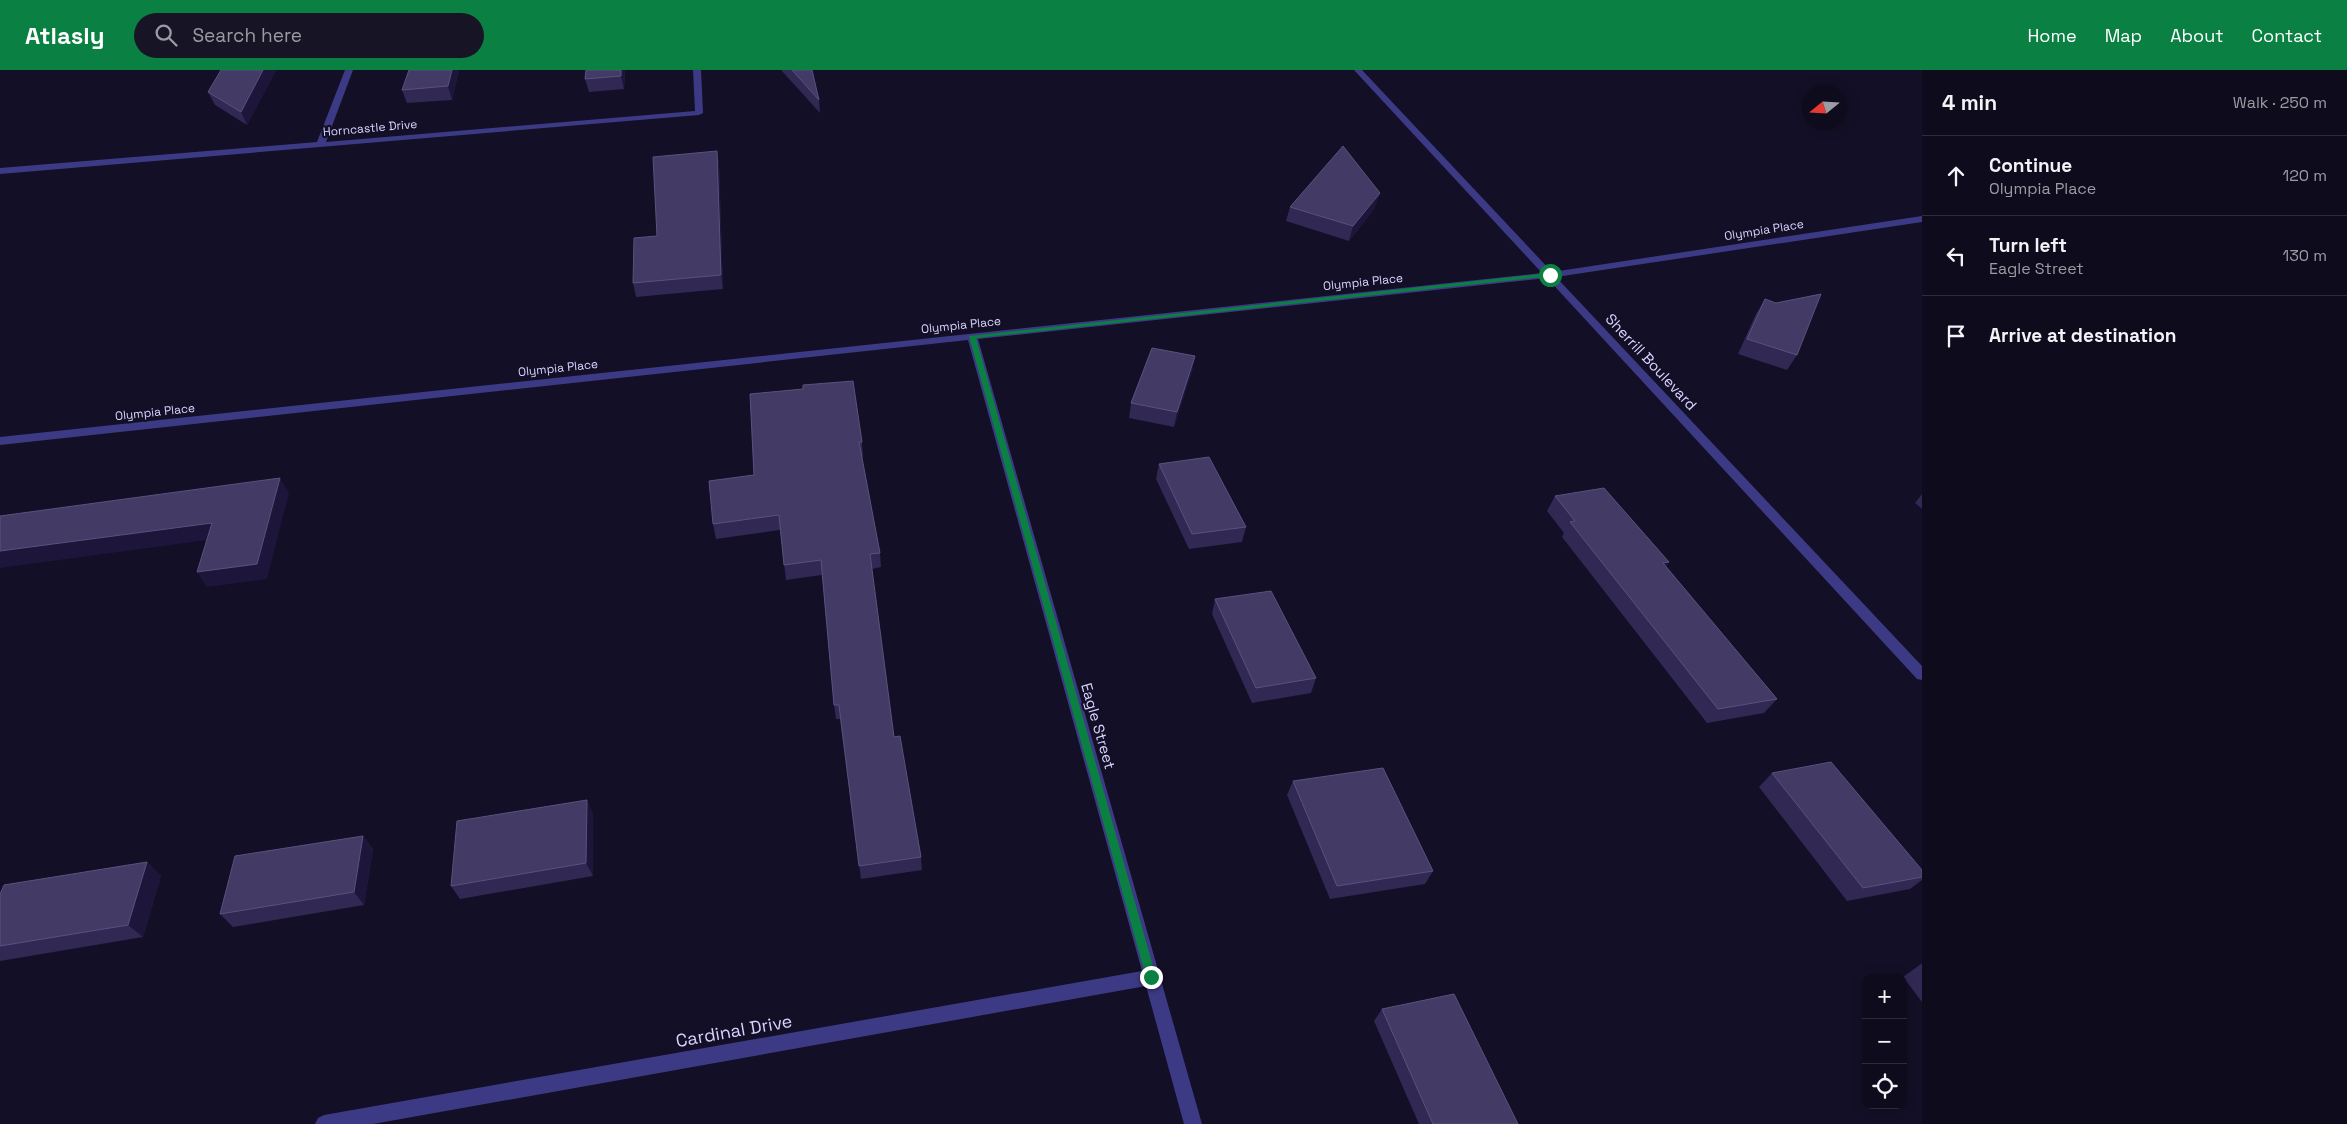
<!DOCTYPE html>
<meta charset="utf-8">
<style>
:root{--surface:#0e0b1c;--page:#171425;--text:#f1f3f6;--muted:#9b9ba3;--line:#2e2b3b;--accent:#0b8043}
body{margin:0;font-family:"Space Grotesk",sans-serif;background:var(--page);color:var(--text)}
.controls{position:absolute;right:15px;bottom:15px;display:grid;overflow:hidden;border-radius:10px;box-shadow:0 2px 12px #0003}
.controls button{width:45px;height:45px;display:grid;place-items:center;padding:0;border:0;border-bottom:1px solid var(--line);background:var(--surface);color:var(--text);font:25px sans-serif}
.compass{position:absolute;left:1802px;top:15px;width:45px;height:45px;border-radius:50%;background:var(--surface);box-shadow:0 2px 12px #0003;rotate:252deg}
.stop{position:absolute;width:15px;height:15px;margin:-11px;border:4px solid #0b8043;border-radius:50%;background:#fff}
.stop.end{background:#0b8043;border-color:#fff;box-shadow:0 1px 5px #0008}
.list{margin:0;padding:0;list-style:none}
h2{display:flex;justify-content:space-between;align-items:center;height:65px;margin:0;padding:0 20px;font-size:21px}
h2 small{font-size:16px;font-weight:400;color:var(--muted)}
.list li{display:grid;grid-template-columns:32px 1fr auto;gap:15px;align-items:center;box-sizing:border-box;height:80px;padding:0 20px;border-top:1px solid var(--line)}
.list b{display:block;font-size:19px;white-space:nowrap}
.list p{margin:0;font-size:16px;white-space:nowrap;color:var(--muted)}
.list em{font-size:16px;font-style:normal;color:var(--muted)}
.icon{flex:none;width:28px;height:28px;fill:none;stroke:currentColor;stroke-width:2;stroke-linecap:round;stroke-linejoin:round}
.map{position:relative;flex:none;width:1922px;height:1054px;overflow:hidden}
header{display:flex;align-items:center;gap:30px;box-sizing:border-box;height:70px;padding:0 25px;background:var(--accent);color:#fff}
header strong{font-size:24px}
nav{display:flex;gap:28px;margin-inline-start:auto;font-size:18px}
.search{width:350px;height:45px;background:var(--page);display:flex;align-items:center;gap:12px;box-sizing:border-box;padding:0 18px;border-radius:28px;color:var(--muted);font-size:19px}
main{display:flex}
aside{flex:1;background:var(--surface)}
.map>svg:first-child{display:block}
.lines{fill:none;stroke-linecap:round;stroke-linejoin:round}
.minor{fill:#3d3a85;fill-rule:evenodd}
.wall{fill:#312854}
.shaded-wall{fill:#1d163a}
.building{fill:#433a66;stroke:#5a527e}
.route{fill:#0b8043}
.labels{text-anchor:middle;stroke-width:4.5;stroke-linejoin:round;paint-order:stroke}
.far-street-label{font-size:12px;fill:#d9d4ff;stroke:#130f26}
.street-label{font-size:15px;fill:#d9d4ff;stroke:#130f26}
.near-street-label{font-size:18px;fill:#d9d4ff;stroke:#130f26}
</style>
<header>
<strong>Atlasly</strong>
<div class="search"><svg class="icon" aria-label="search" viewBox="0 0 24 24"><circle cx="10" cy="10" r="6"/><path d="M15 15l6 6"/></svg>Search here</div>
<nav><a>Home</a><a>Map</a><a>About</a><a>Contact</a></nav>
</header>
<main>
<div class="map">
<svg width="1922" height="1054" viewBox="0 0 1922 1054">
<rect width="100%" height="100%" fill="#130f26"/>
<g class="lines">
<path class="minor" d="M345 0H353L326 72 695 41 693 0H701L703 43 699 45 0 104V98L317 72Z
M1354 0H1362L1552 202 1922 146V152L1556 207 1922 596V610L1917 609 1547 208 978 269 1202 1054H1184L1146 916 373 1054H315L318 1048 324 1045 1142 901 968 270 0 375V367L1542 203Z"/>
</g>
<path class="wall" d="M221 0H276L247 55 215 35 208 22Z
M409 0H459L452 30 407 33 402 20Z
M586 0H625L624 19 589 22 585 9Z
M781 0H812L819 30 820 43Z
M717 81 719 94 723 219 636 227 633 213 657 166Z
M1290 137 1375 138 1349 171 1286 151Z
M1765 229 1797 285 1787 300 1738 284 1756 244Z
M1195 286 1192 301 1174 357 1129 348 1131 333Z
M803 319 862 372 863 387H862L880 483 881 497 872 499 894 667 921 787 922 800 861 809 840 649H836L834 635 822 505 786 510 780 460 716 469 713 454 754 405Z
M1159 394 1246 457 1242 472 1189 479 1156 409Z
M1922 424V439L1915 433Z
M1555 426 1669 492 1666 497 1777 629 1764 643 1707 653 1562 467 1564 463 1547 441Z
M1215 529 1316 608 1311 623 1252 633 1212 544Z
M1772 703 1922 800V810L1910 819 1847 831 1759 717Z
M1293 711 1433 801 1425 814 1330 829 1287 725Z
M593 744V806L460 829 451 816Z
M363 766 373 779 364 835 233 857 220 844Z
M147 792 161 806 143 867 0 891V824Z
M1921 894H1922V932L1903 907Z
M1382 939 1518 1054H1419L1374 951Z"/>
<path class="shaded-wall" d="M263 0H276L247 55 241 42Z
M452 0H459L452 30 448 16Z
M621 0H625L624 19 621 6Z
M717 81 719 94 723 219 721 205Z
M1380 123 1375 138 1349 171 1353 156Z
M1195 286 1192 301 1174 357 1177 342Z
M280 408 289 423 267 509 207 517 197 502Z
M212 453 222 468 0 498V481Z
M1669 492 1659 507 1663 493Z
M587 730 593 744V806L586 793Z
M363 766 373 779 364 835 354 822Z
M147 792 161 806 143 867 128 855Z"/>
<path class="building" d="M221 0H263L241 42 208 22Z
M409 0H452L448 16 402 20Z
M586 0H621V6L585 9Z
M792 0H812L819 30Z
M1343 76 1380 123 1353 156 1290 137Z
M717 81 721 205 633 213 634 168 657 166 653 87Z
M1821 224 1797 285 1747 269 1765 229 1776 233Z
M1152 278 1195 286 1177 342 1131 333Z
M853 311 862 372H859L880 483 870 484 894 667 900 666 921 787 859 796 839 635H834L821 490 784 495 779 445 713 454 709 411 754 405 750 324 803 319V315Z
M1209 387 1246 457 1192 464 1159 394Z
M280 408 257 494 197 502 212 453 0 481V446Z
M1604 418 1669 492 1663 493 1777 629 1718 639 1570 452 1575 451 1555 426Z
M1271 521 1316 608 1256 618 1215 529Z
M1831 692 1922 800V807L1863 818 1772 703Z
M1383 698 1433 801 1337 816 1293 711Z
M587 730 586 793 451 816 457 751Z
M363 766 354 822 220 844 235 786Z
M147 792 128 855 0 876V824L4 815Z
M1454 924 1518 1054H1433L1382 939Z"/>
<path class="route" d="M1550 203 1552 206 976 268 1156 907 1154 911H1147L969 266Z"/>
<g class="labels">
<g class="far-street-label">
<text transform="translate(370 58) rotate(-5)" y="4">Horncastle Drive</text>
<text transform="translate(1764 160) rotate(-9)" y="4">Olympia Place</text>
<text transform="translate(1363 212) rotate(-6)" y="4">Olympia Place</text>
<text transform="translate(961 255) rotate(-6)" y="4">Olympia Place</text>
<text transform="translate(558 298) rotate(-6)" y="4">Olympia Place</text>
<text transform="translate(155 342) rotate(-6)" y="4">Olympia Place</text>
</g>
<g class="street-label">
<text transform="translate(1651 292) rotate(47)" y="5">Sherrill Boulevard</text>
<text transform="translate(1098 656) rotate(74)" y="5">Eagle Street</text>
</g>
<g class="near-street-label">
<text transform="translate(734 961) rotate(-10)" y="6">Cardinal Drive</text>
</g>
</g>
</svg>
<div class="controls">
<button>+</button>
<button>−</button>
<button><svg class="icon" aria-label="locate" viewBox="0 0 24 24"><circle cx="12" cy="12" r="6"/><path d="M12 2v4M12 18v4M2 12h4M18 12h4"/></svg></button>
</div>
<svg class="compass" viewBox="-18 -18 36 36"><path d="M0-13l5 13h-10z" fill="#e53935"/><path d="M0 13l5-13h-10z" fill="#9b9ba3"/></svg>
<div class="stop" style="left:1550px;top:205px"></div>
<div class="stop end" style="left:1151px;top:907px"></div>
</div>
<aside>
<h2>4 min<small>Walk · 250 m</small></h2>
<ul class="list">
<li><svg class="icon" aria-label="ahead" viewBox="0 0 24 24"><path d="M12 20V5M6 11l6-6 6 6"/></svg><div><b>Continue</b><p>Olympia Place</p></div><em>120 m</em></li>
<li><svg class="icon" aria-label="left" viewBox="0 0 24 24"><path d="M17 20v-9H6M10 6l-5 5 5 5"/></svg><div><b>Turn left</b><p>Eagle Street</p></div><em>130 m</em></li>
<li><svg class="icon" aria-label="arrive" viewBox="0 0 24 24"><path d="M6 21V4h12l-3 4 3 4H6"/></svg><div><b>Arrive at destination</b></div></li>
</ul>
</aside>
</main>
